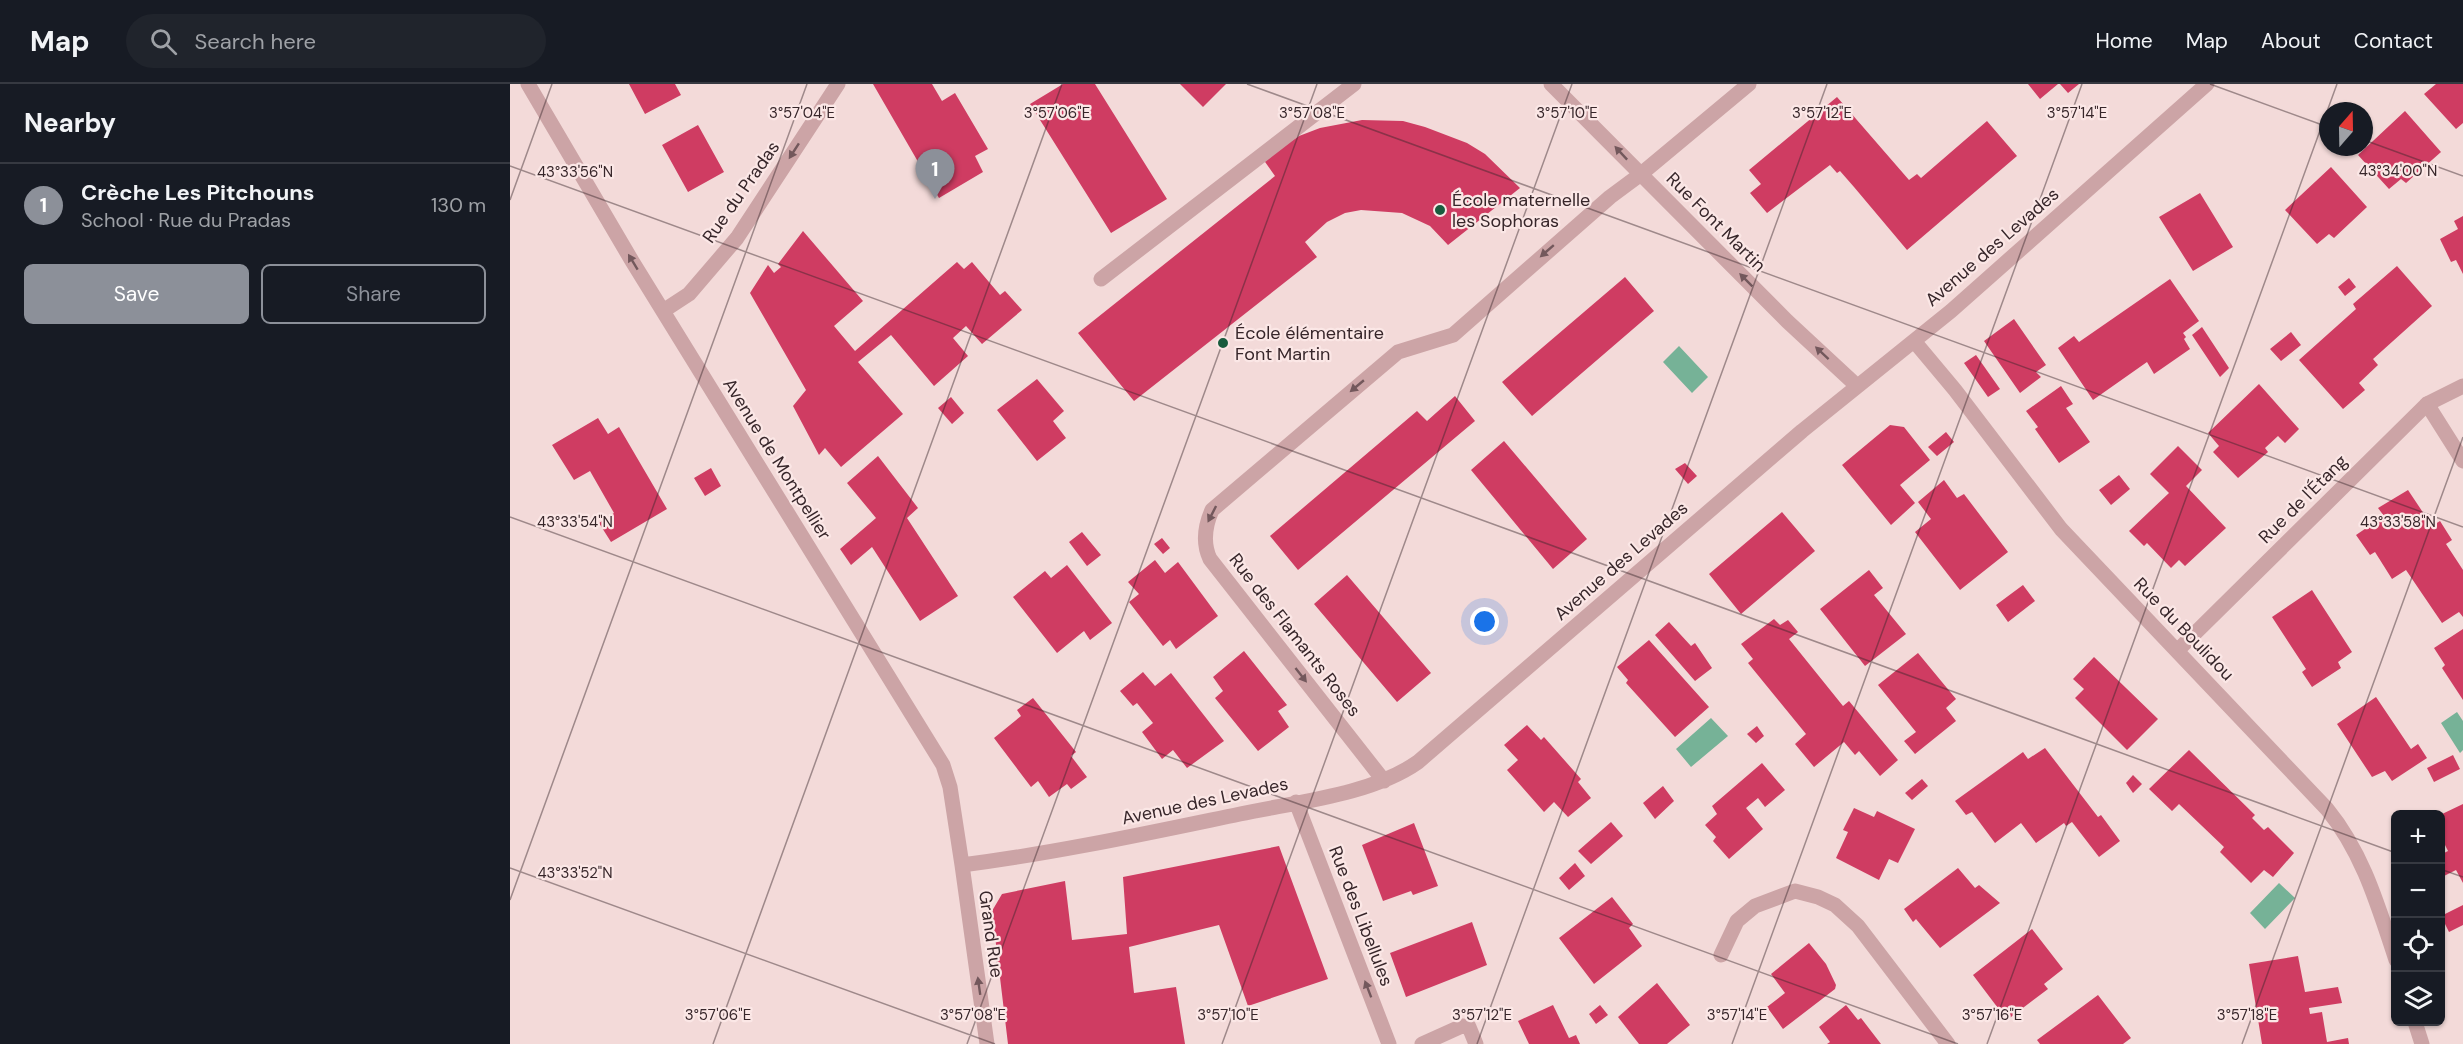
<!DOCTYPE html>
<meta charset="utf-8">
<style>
:root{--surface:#171b24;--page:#20242c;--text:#f1f3f6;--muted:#9ea1a6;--line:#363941;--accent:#8c9099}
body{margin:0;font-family:"DM Sans",sans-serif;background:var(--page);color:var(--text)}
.controls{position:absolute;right:18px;bottom:18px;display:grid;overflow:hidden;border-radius:9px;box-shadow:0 2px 4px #0004}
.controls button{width:54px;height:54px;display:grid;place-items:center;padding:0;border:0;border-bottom:2px solid var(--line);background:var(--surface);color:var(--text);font:30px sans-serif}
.compass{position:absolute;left:1809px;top:18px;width:54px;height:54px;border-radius:50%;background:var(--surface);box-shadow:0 2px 4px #0004;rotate:20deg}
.you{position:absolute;left:975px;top:538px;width:21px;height:21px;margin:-15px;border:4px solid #fff;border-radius:50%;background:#1a73e8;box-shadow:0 0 0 9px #1a73e833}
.badge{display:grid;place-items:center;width:39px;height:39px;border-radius:50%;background:var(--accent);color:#fff;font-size:20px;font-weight:700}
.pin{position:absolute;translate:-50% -50px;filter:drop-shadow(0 2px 3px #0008)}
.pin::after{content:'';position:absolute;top:32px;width:21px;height:18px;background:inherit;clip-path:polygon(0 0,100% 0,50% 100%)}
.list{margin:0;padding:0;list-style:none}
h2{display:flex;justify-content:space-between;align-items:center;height:78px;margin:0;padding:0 24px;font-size:26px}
h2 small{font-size:20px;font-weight:400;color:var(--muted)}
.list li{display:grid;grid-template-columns:39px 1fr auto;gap:18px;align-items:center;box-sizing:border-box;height:84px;padding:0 24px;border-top:2px solid var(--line)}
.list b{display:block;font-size:22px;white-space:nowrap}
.list p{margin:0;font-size:20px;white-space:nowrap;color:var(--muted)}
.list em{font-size:20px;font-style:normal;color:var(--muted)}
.actions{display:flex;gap:12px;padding:18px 24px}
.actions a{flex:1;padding:14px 0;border:2px solid var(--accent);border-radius:9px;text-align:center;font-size:21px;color:var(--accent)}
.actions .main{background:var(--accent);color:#fff}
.icon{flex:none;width:33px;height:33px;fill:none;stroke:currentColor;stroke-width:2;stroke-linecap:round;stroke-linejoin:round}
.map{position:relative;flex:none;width:1953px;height:960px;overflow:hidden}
header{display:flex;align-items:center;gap:36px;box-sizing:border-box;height:84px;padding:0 30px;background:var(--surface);border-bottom:2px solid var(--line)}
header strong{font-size:28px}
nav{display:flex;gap:33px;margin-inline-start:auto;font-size:21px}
.search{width:420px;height:54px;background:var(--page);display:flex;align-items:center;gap:15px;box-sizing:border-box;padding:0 21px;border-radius:33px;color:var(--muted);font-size:22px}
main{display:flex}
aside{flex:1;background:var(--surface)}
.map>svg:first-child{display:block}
.water{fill:#76b297}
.building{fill:#cf3c62}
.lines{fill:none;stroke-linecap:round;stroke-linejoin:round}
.service{stroke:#cca4a6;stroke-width:15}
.minor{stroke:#cca4a6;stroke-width:15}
.oneway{fill:#73585c}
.ticks{fill:none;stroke:#37262a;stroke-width:1.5;stroke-opacity:0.45}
.poi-dot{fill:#195c3e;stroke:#fbe7e6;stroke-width:2}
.labels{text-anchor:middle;stroke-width:4.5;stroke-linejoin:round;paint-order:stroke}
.street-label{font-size:18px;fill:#37262a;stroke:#fbe7e6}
.poi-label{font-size:18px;fill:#37262a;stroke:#fbe7e6;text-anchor:start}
.ticks-label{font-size:15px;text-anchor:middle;fill:#37262a;stroke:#fbe7e6;stroke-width:4.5;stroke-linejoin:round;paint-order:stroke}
</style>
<header>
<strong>Map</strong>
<div class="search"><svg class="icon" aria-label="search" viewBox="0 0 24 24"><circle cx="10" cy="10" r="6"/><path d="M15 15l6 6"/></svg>Search here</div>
<nav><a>Home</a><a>Map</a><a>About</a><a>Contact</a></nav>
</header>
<main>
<aside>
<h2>Nearby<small></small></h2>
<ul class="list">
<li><span class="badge">1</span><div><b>Crèche Les Pitchouns</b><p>School · Rue du Pradas</p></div><em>130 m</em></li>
</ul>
<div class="actions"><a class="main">Save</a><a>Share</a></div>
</aside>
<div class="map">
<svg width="1953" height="960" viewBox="0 0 1953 960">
<rect width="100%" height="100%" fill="#f3dad9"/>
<path class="water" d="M1169 262 1198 293 1182 309 1153 278Z
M1947 628 1953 637V666L1950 669 1931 639Z
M1201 634 1218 652 1181 683 1166 665Z
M1769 799 1785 814 1755 845 1740 829Z"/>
<path class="building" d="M119 0H165L171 11 135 30Z
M363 0H422L432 17 445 9 478 65 465 72 473 88 429 114Z
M553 0H585L657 115 601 149 520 20Z
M670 0H716L693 23Z
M1518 0H1548L1530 15Z
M1550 0H1569L1558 9Z
M1926 0H1953V39L1946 45 1914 10Z
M1327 13 1399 96 1407 90 1411 94 1477 37 1507 72 1397 166 1344 103 1330 87 1327 89 1320 81 1257 129 1240 109 1251 100 1239 86Z
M1895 27 1931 68 1896 99 1891 95 1879 105 1848 71Z
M852 36 893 37 915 43 957 59 975 70 1010 104 938 161 920 142 892 129 851 126 835 129 817 138 795 158 807 173 624 317 568 249 765 92 753 75 789 52 810 44Z
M188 41 214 88 178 108 152 61Z
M1821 83 1857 123 1824 154 1819 150 1807 160 1775 126Z
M1690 109 1723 163 1683 187 1649 133Z
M1953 132V190L1946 176 1941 178 1930 155 1948 145 1944 137Z
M293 147 353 217 324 242 345 267 447 178 454 185 462 178 490 211 495 207 512 226 472 260 456 242 443 254 458 272 424 302 381 251 348 278 393 330 331 383 315 364 309 371 283 322 296 306 240 209 258 181 264 189 271 183 268 180Z
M1887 182 1922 222 1863 275 1868 281 1849 299 1855 306 1833 325 1789 276 1846 225 1843 220Z
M1115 193 1144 227 1022 332 992 298Z
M1839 194 1846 203 1835 212 1828 203Z
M1660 195 1689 237 1673 249 1676 253 1674 255 1680 265 1644 290 1637 278 1583 316 1548 264 1564 252 1569 258Z
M1504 235 1536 281 1526 288 1531 293 1510 309 1474 257Z
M1692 243 1719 284 1710 293 1682 251Z
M1781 248 1791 261 1771 277 1760 265Z
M1466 271 1490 305 1478 313 1454 279Z
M527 295 554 327 543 337 556 354 527 377 487 326Z
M1749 300 1789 345 1775 359 1768 352 1755 364 1758 368 1728 394 1703 368 1709 362 1698 349Z
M1551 302 1563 320 1556 324 1580 358 1549 379 1525 345 1528 343 1516 327Z
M945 312 965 337 788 486 760 452 907 327 917 337Z
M441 313 454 329 442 340 428 324Z
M88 334 98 350 109 343 157 425 101 458 89 439 104 429 80 387 64 396 42 361Z
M1380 341 1394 343 1420 376 1390 401 1405 419 1381 441 1332 381Z
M1436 348 1444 358 1427 372 1418 363Z
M994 357 1077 455 1043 485 961 386Z
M1668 362 1692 386 1676 402 1716 444 1675 482 1669 476 1661 484 1637 459 1634 462 1619 447 1659 409 1640 390Z
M368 372 408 424 397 434 448 512 410 537 362 463 341 481 330 465 366 434 337 399Z
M1175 379 1187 392 1178 400 1165 385Z
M201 384 211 402 195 412 184 394Z
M1609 391 1620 405 1601 421 1589 406Z
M1434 396 1447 414 1454 410 1498 468 1450 506 1405 448 1421 435 1408 418Z
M1898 406 1922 442 1930 437 1942 456 1936 460 1953 486V533L1949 528 1932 539 1896 486 1882 495 1865 468 1860 471 1846 451 1874 432 1868 424Z
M1272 428 1305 467 1231 530 1199 490Z
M572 448 591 471 577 482 559 458Z
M652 454 660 464 653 470 644 460Z
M645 476 655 489 668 478 708 532 666 565 660 556 653 562 619 518 629 510 618 498Z
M557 481 602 539 580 556 574 547 547 569 503 513 535 487 541 494Z
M1359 486 1373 504 1364 511 1396 550 1355 582 1310 525Z
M837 491 921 589 887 618 804 520Z
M1513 501 1525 517 1498 538 1486 521Z
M1802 506 1842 568 1828 578 1831 584 1802 603 1792 588 1796 585 1762 533Z
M1264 535 1270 541 1278 536 1288 548 1279 555 1333 622 1339 617 1388 676 1370 692 1349 667 1345 671 1334 658 1304 683 1285 660 1296 650 1238 579 1243 575 1231 560Z
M1159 538 1181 562 1185 559 1202 584 1185 597 1145 551Z
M1953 545V616L1932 584 1935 581 1924 564Z
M1139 556 1199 623 1165 653 1116 599 1118 596 1107 583Z
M734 567 777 621 768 627 779 643 748 667 705 614 713 607 703 593Z
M1408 569 1446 615 1436 624 1446 637 1405 670 1394 657 1406 648 1368 601Z
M1584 573 1648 635 1617 666 1565 614 1574 605 1563 595Z
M633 588 645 602 661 589 714 657 677 684 663 666 652 675 632 648 643 639 627 619 623 622 610 607Z
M1866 613 1901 665 1908 660 1917 674 1882 697 1875 687 1862 693 1827 640Z
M523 614 566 668 561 672 577 693 561 705 557 700 539 713 528 697 521 703 484 654 511 632 507 626Z
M1017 641 1031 656 1034 653 1071 695 1068 698 1081 714 1058 733 1044 718 1034 728 997 686 1008 676 994 661Z
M1247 642 1254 652 1246 659 1237 650Z
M1535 664 1588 733 1591 731 1610 757 1589 773 1562 738 1556 742 1554 739 1526 759 1511 739 1485 759 1462 728 1456 731 1445 717 1513 668 1518 675Z
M1679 666 1745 731 1742 734 1754 746 1758 743 1784 769 1763 793 1754 786 1741 799 1710 768 1714 763 1669 720 1662 727 1639 705Z
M1943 671 1950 685 1924 698 1917 684Z
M1252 679 1275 706 1255 723 1248 714 1236 724 1253 745 1219 775 1203 757 1206 753 1195 741 1207 730 1202 722Z
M1623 691 1632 700 1623 709 1616 699Z
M1412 695 1418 702 1402 716 1395 709Z
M1153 702 1164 717 1145 735 1133 719Z
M1953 720V799L1946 786 1930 794V771L1938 767 1930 751V731Z
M1344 724 1364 733 1367 727 1405 745 1388 779 1379 775 1369 796 1326 774 1338 748 1333 746Z
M1101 738 1113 752 1081 780 1068 767Z
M904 739 928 802 903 811 901 807 873 817 852 761Z
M769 762 818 895 738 922 709 841 619 863 624 909 666 903 675 960H498L482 827 492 810 555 797 562 856 617 850 613 793Z
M1065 779 1075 792 1059 806 1049 794Z
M1448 784 1465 804 1469 801 1490 819 1430 864 1406 835 1403 838 1394 825Z
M1102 813 1123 840 1119 844 1132 862 1084 900 1049 854Z
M1953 821V841L1939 848 1931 832Z
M962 838 977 881 896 913 880 869Z
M1522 845 1553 885 1534 900 1538 905 1497 936 1463 891Z
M1299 859 1316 880 1326 901 1325 905 1273 945 1257 923 1275 909 1261 890Z
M1788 872 1795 908 1828 903 1832 919 1799 924 1800 930 1812 928 1817 958 1838 954 1839 960H1752L1739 880Z
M1147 899 1180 941 1157 960H1129L1108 933Z
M1588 911 1621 954 1613 960H1530L1527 956Z
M1043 921 1059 954 1066 951 1070 960H1019L1008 937Z
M1090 921 1098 931 1086 940 1079 930Z
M1336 921 1348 936 1351 934 1371 960H1317L1320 958 1309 943Z"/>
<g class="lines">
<path class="service" d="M591 195 844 0
M1917 320 1953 377"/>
<path class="minor" d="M18 0 122 177 433 681 440 703 452 781 477 960
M1041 0 1277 237 1346 301
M153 227 179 210 227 154 328 0
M1404 257 1445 306 1551 445 1817 725C1853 769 1868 822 1886 876
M1667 567 1917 320 1953 302
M874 697 700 475C692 458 695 442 702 426L888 268 943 251 1100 113 1131 90 1239 0
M786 718 879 960
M452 781C546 769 638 749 730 730 786 718 861 711 908 678L1292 347 1441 227 1697 0
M1211 871 1227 837 1245 822 1285 807 1308 813 1325 821 1348 842 1438 960
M1905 938 1912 960
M912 960 952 942 959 943 966 960"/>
</g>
<defs><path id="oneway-solid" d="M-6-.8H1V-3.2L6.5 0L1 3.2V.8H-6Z" transform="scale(1.5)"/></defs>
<g class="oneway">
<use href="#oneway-solid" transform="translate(284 67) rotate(123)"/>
<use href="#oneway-solid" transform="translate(1111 69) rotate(-133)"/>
<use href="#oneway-solid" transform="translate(1037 167) rotate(139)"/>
<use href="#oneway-solid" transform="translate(123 178) rotate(-121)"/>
<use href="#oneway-solid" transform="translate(1236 196) rotate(-135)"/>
<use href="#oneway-solid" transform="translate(1312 269) rotate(-137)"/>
<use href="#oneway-solid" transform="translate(847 302) rotate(140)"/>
<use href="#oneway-solid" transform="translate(702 430) rotate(117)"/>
<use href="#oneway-solid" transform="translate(791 591) rotate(52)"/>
<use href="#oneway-solid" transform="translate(469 902) rotate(-98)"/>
<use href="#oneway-solid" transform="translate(858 905) rotate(-111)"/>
</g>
<path class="ticks" d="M737 0 1953 443M1700 0 1818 43M1854 56 1953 92M0 82 1886 769M0 116 42 0M0 433 1448 960M0 784 485 960M1930 785 1953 793M0 816 297 0M203 960 552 0M457 960 807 0M712 960 1062 0M967 960 1317 0M1222 960 1572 0M1477 960 1827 0M1732 960 1953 353"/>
<g class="poi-dot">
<circle cx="930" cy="126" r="6"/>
<circle cx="713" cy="259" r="6"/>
</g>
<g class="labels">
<g class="street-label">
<text transform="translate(231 108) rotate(-55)" y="6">Rue du Pradas</text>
<text transform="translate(1206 138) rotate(45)" y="6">Rue Font Martin</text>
<text transform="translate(1482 163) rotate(-41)" y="6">Avenue des Levades</text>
<text transform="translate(267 375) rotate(58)" y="6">Avenue de Montpellier</text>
<text transform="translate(1793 415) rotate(-45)" y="6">Rue de l'Étang</text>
<text transform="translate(1111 477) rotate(-41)" y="6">Avenue des Levades</text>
<text transform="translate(1674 545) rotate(46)" y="6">Rue du Boulidou</text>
<text transform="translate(785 551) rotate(52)" y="6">Rue des Flamants Roses</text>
<text transform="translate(695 717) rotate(-12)" y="6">Avenue des Levades</text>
<text transform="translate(851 832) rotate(69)" y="6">Rue des Libellules</text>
<text transform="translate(481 850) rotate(82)" y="6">Grand Rue</text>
</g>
<g class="poi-label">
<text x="942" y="122">École maternelle<tspan x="942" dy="21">les Sophoras</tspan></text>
<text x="725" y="255">École élémentaire<tspan x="725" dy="21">Font Martin</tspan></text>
</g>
</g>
<g class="ticks-label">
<text x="292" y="34">3°57'04"E</text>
<text x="547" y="34">3°57'06"E</text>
<text x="802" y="34">3°57'08"E</text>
<text x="1057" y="34">3°57'10"E</text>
<text x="1312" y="34">3°57'12"E</text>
<text x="1567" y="34">3°57'14"E</text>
<text x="1888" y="92">43°34'00"N</text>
<text x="65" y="93">43°33'56"N</text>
<text x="1888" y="443">43°33'58"N</text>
<text x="65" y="443">43°33'54"N</text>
<text x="65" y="794">43°33'52"N</text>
<text x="208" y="936">3°57'06"E</text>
<text x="463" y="936">3°57'08"E</text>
<text x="718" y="936">3°57'10"E</text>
<text x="972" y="936">3°57'12"E</text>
<text x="1227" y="936">3°57'14"E</text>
<text x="1482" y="936">3°57'16"E</text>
<text x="1737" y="936">3°57'18"E</text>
</g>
</svg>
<div class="controls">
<button>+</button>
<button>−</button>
<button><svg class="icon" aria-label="locate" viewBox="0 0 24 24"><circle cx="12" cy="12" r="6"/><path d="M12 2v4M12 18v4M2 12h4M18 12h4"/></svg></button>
<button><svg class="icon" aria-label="layers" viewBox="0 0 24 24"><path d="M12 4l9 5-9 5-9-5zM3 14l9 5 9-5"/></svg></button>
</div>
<svg class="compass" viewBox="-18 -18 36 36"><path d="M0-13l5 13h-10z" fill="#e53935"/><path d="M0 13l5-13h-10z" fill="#9ea1a6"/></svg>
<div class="you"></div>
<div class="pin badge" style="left:425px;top:115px">1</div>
</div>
</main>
